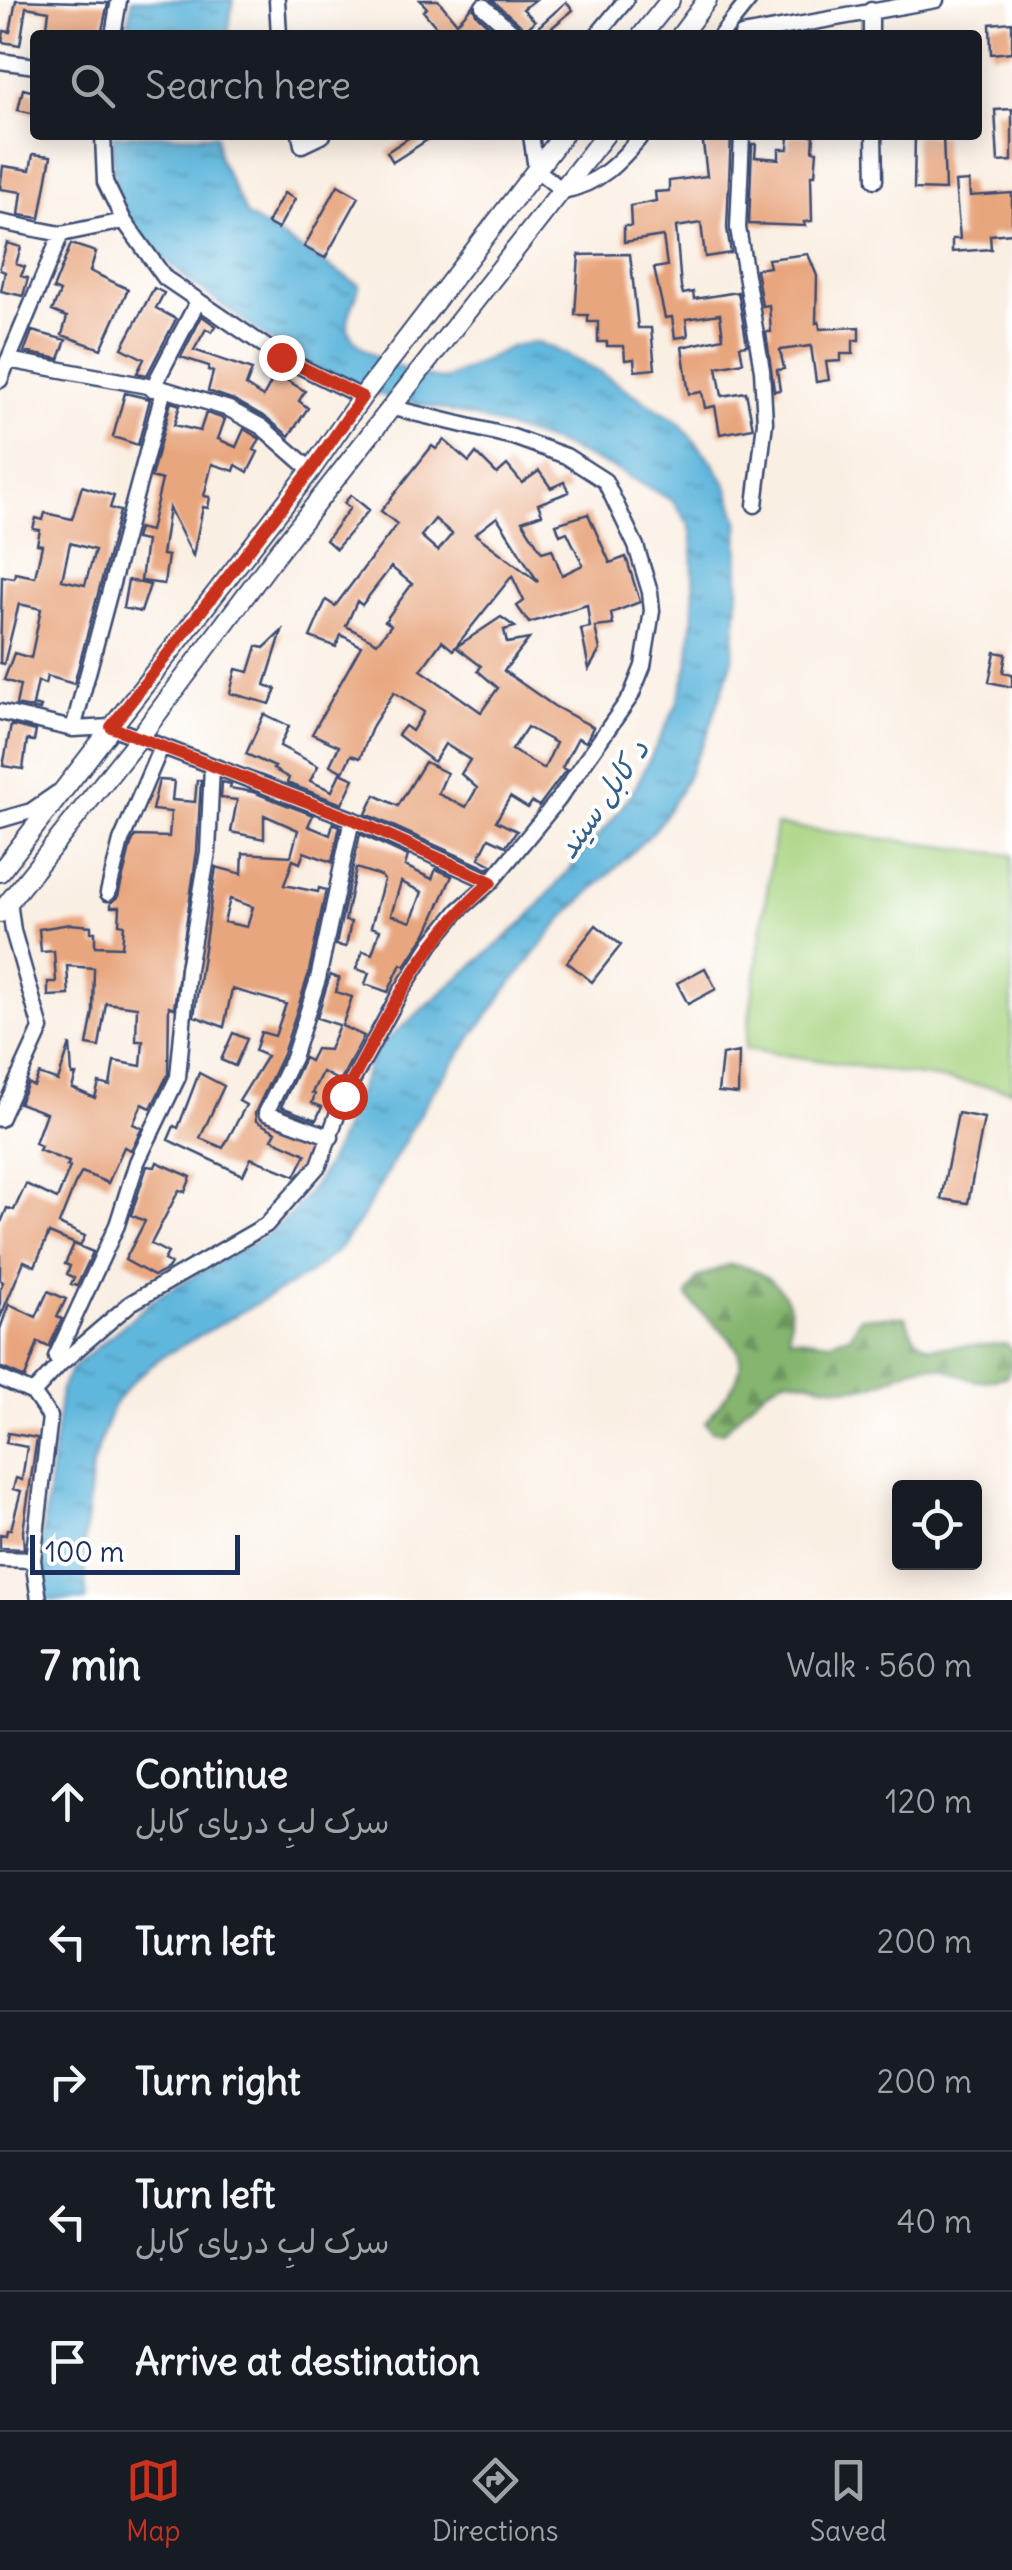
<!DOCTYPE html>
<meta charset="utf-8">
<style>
:root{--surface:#171b24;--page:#20242c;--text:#f1f3f6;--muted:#9ea1a6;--line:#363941;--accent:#c8321e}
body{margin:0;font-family:Delius,"Playpen Sans Arabic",sans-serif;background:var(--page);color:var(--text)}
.controls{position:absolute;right:30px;bottom:30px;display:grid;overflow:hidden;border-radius:10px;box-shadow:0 5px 25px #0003}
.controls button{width:90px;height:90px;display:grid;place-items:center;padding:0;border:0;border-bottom:2px solid var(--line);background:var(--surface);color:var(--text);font:50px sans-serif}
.scale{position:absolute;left:30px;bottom:25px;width:210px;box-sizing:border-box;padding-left:10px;border:5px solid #1b2f5e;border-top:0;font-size:28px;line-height:35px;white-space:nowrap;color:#1b2f5e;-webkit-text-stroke:8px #fff;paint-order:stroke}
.stop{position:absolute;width:30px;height:30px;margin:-22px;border:8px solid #c8321e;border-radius:50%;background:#fff}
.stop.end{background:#c8321e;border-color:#fff;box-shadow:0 2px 10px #0008}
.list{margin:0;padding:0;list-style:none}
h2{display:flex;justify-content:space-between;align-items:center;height:130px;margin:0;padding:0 40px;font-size:42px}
h2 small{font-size:32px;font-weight:400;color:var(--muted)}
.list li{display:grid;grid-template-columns:65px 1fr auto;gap:30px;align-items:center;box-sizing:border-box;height:140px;padding:0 40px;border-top:2px solid var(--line)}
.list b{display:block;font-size:38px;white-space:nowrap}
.list p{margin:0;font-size:32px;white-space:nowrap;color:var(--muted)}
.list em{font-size:32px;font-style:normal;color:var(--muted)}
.icon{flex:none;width:55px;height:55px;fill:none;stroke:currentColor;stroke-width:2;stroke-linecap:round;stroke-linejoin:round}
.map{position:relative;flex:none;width:1012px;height:1600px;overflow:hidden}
.search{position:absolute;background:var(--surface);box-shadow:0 5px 25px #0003;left:30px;right:30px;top:30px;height:110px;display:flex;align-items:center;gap:25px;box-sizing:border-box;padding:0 35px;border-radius:10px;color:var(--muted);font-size:38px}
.sheet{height:830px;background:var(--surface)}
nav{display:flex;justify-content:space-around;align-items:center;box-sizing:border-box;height:140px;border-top:2px solid var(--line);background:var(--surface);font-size:28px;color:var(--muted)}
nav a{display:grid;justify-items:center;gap:5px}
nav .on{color:var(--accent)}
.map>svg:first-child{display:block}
.forest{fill:url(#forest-firs);stroke:#507266;stroke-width:2.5}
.pitch{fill:#a7d37f;stroke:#61816e;stroke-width:2.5}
.water{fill:url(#water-ripples);stroke:#3e739e;stroke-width:2.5}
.building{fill:#e8a67e;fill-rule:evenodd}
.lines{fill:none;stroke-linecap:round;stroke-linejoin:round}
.minor-casing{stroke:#3c4c72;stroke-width:19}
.major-casing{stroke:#3c4c72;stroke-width:22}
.minor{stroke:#fff;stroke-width:14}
.major{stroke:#fff;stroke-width:18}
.route{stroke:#c8321e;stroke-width:12}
.labels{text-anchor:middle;stroke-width:8;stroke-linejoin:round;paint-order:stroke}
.water-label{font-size:30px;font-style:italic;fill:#335f8a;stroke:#fff}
</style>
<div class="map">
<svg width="1012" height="1600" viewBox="0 0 1012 1600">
<defs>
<pattern id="forest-firs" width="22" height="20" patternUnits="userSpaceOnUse" patternTransform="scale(2.5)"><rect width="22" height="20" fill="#85b56e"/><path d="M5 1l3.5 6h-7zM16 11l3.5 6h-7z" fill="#6c945e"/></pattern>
<pattern id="water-ripples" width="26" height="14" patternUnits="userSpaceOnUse" patternTransform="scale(2.5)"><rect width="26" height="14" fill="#60b7dd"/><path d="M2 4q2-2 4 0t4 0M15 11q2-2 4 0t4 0" fill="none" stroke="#4e95b6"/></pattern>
</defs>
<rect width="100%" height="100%" fill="#fff"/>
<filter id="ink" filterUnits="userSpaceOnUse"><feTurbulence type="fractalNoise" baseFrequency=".01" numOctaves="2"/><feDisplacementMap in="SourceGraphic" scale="20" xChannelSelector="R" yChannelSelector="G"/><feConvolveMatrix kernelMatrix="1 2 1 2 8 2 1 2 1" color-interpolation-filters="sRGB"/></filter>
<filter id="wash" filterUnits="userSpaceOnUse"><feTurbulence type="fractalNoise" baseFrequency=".0048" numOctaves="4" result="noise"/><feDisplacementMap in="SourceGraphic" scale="40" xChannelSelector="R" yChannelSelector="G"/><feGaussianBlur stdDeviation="2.25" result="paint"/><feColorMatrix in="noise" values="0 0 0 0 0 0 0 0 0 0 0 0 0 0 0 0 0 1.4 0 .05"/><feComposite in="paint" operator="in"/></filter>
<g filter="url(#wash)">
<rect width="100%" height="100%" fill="#faefe3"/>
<path class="forest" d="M728 1265C753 1264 787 1285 790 1312 791 1321 788 1327 790 1337L831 1342 851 1335 860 1317H906C911 1333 914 1341 931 1347L1007 1344 1012 1350V1365L1007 1376C964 1390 968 1371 933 1366 910 1363 888 1384 867 1387 842 1391 813 1382 789 1378 763 1385 742 1413 723 1432L712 1431 705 1423C729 1389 762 1365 721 1330 709 1319 696 1309 687 1296L697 1278Z"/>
<path class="pitch" d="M776 825 1012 855V1090L745 1049Z"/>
<path class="water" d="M132 0H233L228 35H127Z
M113 135H216L219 158 247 216 359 285C358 298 344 317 349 331 357 355 423 380 446 379L513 346 535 342 553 348 601 373 679 423 713 463 727 486 738 520 739 589 732 662 709 730 679 793 655 830 564 917 506 990 432 1093 359 1222 337 1251 307 1275 160 1358 131 1383 113 1406 92 1465 83 1555 87 1600H46L39 1564 61 1389 71 1369 157 1297 268 1234 290 1215 318 1180 336 1146 375 1050 525 921 612 820 635 788 677 704 688 666 694 603 692 536 689 524 673 501 613 468 557 444 474 417 362 390 292 356 189 281 142 238 117 196 112 159Z"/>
<g id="blocks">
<path class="building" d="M16 0 108 3 101 35H61L62 29 47 26 49 11 26 7 20 45 2 42 4 31 10 32Z
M420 0H438L457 23 473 5 476 14 499 35H433L438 29 423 11 427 8Z
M492 0H535L523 9 535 21 526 30Z
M566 2 573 10 543 35 537 28Z
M1012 22V52L991 54 990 24Z
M23 89 35 92V114L18 110Z
M1012 109V161L998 162 995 110Z
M413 135H435L393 162 387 152Z
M702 135H731L727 228 731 253 705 257 701 223 676 227 681 287 683 294 693 292 694 299 738 292 747 345 740 346 743 362 717 367 722 396 746 392 753 428 720 434 715 406 705 408 702 392 689 394 682 347 723 338 720 314 686 319 688 336 675 338 672 317 665 318 654 268 667 266 663 236 624 242V226H631L630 206 656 201 655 192 669 191V181L707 176Z
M789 135H814L813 151H817L815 175H811L812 221 804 222 805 226 749 224 752 144H756L755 157 779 159V149H788Z
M915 135H943L945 190 914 189Z
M33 154 51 156 40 218 19 215 22 192 0 189 3 166 30 170Z
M969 181 970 196 1012 193V233L990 235 991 249 952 252V239H960L955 182Z
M338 185 359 197 325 258 304 247Z
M284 193 295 199 278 229 267 223Z
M7 243 21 247 16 264 25 267 21 276 28 278 23 296 1 291 5 272 0 270V266Z
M71 244 96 252 90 271 128 289 101 349 62 335 67 317 52 311 60 292 53 289Z
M630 254 638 328H651L655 369 635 371 634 359 625 360 624 346H607V342H598V322H588V315H575L579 255Z
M808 254 817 276 816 323 819 322 820 329 859 327V340H853V354H841V361L826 362 829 380 816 382 811 346 780 350 784 369 777 370 780 390 774 391 766 332H771L769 305 762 306 756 269 770 267 768 259Z
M154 288 164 293 156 308 176 319 147 375 137 373 144 359 122 348Z
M202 316 216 326 212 332 206 329 194 350 252 370 246 386 263 397 276 374 305 391 299 401 308 408 289 436 267 418 234 400 208 391 213 372 208 370 209 366 181 357Z
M32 331 66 340 59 359 24 352Z
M125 393 150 399 138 445 113 437Z
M171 402 180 405 174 425 200 431 206 413 225 419 218 439 236 447 244 429 260 439 254 450 258 452 248 472 236 465 234 471 212 464 204 496 210 497 208 508 203 507 193 556 169 508 162 555 168 556 164 584 141 581 146 541 135 539 138 528 150 531 162 480 151 477Z
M444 440 469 462 476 453 497 474 507 465 522 483 539 471 551 488 564 482 569 492 538 504 542 514 522 521 542 552 552 549 562 575 583 565 567 532 560 535 556 524 588 514 610 563 626 557 640 602 611 613 613 625 595 627 600 650 589 669 581 629 590 627 587 605 529 623 517 606 524 601 512 576 453 650 442 641 421 670 481 712 498 688 478 671 481 666 456 647 501 617 515 627 504 630 507 643 529 639 504 671 554 706 593 727 586 742 578 738 562 768 566 770 539 806 532 802 528 808 510 797 496 821 517 831 506 846 489 838 479 858 492 865 488 869 366 814 375 795 398 806 425 762 447 773 438 794 466 807 477 788 461 774 470 760 445 744 434 762 398 735 405 726 412 731 424 712 394 692 373 725 360 758 351 755 343 772 330 765 339 746 312 734 361 646 341 635 336 647 310 637 326 600 335 606 397 524 381 511 432 446 436 449ZM497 517 538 582 475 534ZM435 519 452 534 438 551 421 536ZM391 567 412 584 385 621 391 625 377 643 346 626 357 601 362 605ZM527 727 556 743 544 769 512 750Z
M82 486 114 496 110 508 120 511 74 684 47 676 45 684 38 681 33 705 41 707 40 710 16 705 20 685 4 680 14 653 31 658 41 609 19 604 4 664 0 663 2 576 14 578 15 573 35 577 42 545 37 544 40 530 33 529 36 518 43 520 45 513 72 519ZM70 543 95 550 85 585 62 580Z
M351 495 369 510 336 549 326 540 350 508 344 503Z
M128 580 150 585 141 612 123 608Z
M282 631 265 685 276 689 270 704 230 693 236 669 249 672 257 646 264 648Z
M995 652 1006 654 1003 672 1012 674V687L989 682Z
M264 714 289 726 280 746 318 766 310 781 332 791 340 773 354 779 342 804 287 783 289 778 273 769 275 767 246 754Z
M11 725 36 731 34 741 27 740 23 769 3 766Z
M159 780 174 781 172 800 195 802 197 780H201L197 851 174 1008 169 1006 168 1074 151 1108 142 1104 133 1124 142 1128 131 1150 124 1147 108 1183 82 1172 75 1184 59 1224 85 1236 80 1246 49 1233 35 1266 24 1261 0 1318V1290L3 1282 0 1280V1225L7 1208 14 1210 26 1184 57 1199 70 1167 67 1166 69 1162 39 1150 41 1146 35 1143 46 1113 19 1103 28 1083 34 1086 39 1074 58 1081 70 1044 72 1075H76L72 1088 95 1098 99 1083 110 1086 114 1061 141 1066 143 1041H136L137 1007 106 1003 99 1047 87 1045 93 1012 94 968 67 966 69 995 48 996V982H56L54 951 41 952 39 929 70 924 91 926V932H95V946L122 947 124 925 119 924 120 907H111V903L118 896 131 844 135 836 169 837 171 812 152 810Z
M222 782 231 784 230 788 253 792 313 815 308 826 330 835 333 823 340 826 332 862 304 852 300 863 293 860 284 885 318 892 319 888 326 890 308 976 283 1054 255 1113 256 1121 276 1132 272 1139 306 1154 295 1176 251 1158 243 1175 168 1140 174 1126 178 1128 199 1073 224 1086 200 1138 223 1148 246 1105 239 1101 267 1056 255 1051 261 1032 275 1036 286 1004 232 989 224 1027 194 1016 216 867 242 874 243 853 291 856 298 830 264 815V839L231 832 237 800 221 798ZM230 899 253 907 247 927 224 922Z
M360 834 408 856 405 866 432 879 436 869 452 876 427 932 405 966 401 964 388 992 365 984 369 973 356 969 363 951 372 954 380 930 371 927 384 880 381 876 356 868 345 921 351 922 346 947 336 945ZM401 882 422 892 411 922 391 915Z
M596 925 621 945 592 982 567 962Z
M705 968 716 989 688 1004 677 983Z
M330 975 339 978 336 992 352 997 342 1026 364 1036 340 1081 322 1072 312 1093 315 1094 312 1103 322 1107 316 1120 281 1107 304 1058 310 1061 316 1049 329 1050 339 1025 317 1018Z
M233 1033 247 1039 235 1066 221 1060Z
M739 1052 738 1094 718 1092 722 1055Z
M958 1113 984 1118 968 1203 941 1199Z
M157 1162 191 1177 185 1192 179 1190 151 1244 168 1253 164 1260 171 1264 168 1269 154 1276 125 1260 145 1221 131 1215 147 1166 155 1167Z
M74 1244 93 1252 77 1286 71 1284 74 1278 67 1274 70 1266 65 1264Z
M48 1291 66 1299 57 1317 62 1319 49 1347 38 1342 25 1378 0 1367V1329L9 1304 36 1317Z
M8 1433 37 1438 23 1531 24 1549 0 1548V1534L6 1535 7 1529H11L21 1491 13 1489 16 1478 22 1480 27 1447 6 1443Z"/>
</g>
</g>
<g filter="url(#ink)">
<use href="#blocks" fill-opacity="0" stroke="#3c4c72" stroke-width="2.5"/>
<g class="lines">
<g class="minor-casing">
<path id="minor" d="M277 0 279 35
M483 6 516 35
M871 10V35
M113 35 119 0
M597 35 626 0
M721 35 749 0
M742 35 936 0
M0 61 35 66
M103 135 105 182 124 221 165 278 281 357 362 397
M300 135 302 145 323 135
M531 135 536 169 563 191C599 184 619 163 642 135
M742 135 738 228 762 370 765 422 755 505
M874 135 875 180
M0 222 61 234 124 221
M8 360 164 389 229 409 262 427 311 470
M0 380 61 234
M152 389 198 301
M0 712 73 729 111 727 352 819 491 882
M73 729 164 389
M0 820 31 811 57 793
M108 893 121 841 161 747
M0 1119 41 1029 13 931 9 901
M331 1137 266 1113 293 1058 318 979 352 819
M60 1364 56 1357 117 1225 137 1162 178 1077 188 969 208 852 212 766
M0 1378 33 1393
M0 1559 33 1560
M39 1600 33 1560 50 1417 33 1393 60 1364 131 1303 266 1225 319 1165 344 1096 400 993 432 943 459 910 491 882 558 800 631 696 643 666 652 611 650 592 636 546 605 481 566 456 513 437 393 408"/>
</g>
<g class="major-casing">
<path id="major" d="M642 35 670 0
M681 35 707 0
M0 872 311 470 362 397 563 135
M0 913 139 738 275 556 605 135"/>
</g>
<use href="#minor" class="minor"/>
<use href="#major" class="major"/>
</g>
</g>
<g class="lines" filter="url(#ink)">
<path class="route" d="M281 357 362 397 311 470 111 727 352 819 491 882C423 940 386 1018 344 1096"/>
</g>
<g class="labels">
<g class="water-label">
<text transform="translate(603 799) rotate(-55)" y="10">د کابل سيند</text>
</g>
</g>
</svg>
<div class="controls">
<button><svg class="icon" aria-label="locate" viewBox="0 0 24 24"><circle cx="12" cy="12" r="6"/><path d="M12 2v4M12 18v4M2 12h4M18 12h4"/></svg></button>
</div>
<div class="scale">100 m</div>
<div class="stop" style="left:344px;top:1096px"></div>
<div class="stop end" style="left:281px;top:357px"></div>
<div class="search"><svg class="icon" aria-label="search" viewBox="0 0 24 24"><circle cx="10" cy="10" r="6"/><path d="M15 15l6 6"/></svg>Search here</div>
</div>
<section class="sheet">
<h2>7 min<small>Walk · 560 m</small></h2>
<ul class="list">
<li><svg class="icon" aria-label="ahead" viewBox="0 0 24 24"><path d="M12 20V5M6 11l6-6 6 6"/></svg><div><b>Continue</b><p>سرک لبِ دریای کابل</p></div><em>120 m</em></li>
<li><svg class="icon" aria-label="left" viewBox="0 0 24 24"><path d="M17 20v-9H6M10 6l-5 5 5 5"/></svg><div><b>Turn left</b></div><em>200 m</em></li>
<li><svg class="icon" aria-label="right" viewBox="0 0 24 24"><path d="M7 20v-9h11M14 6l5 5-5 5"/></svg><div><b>Turn right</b></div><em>200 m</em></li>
<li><svg class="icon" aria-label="left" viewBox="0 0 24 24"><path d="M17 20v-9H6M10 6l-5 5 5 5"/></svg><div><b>Turn left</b><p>سرک لبِ دریای کابل</p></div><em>40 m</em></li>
<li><svg class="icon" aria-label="arrive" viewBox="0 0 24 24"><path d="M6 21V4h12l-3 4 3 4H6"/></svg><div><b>Arrive at destination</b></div></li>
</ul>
</section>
<nav>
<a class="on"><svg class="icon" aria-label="map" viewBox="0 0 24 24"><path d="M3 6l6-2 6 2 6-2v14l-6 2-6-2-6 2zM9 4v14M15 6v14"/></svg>Map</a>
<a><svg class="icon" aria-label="directions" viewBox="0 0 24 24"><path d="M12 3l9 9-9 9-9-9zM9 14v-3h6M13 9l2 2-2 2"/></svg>Directions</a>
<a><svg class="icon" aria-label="saved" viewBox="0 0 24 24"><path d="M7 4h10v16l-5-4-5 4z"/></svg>Saved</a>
</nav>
